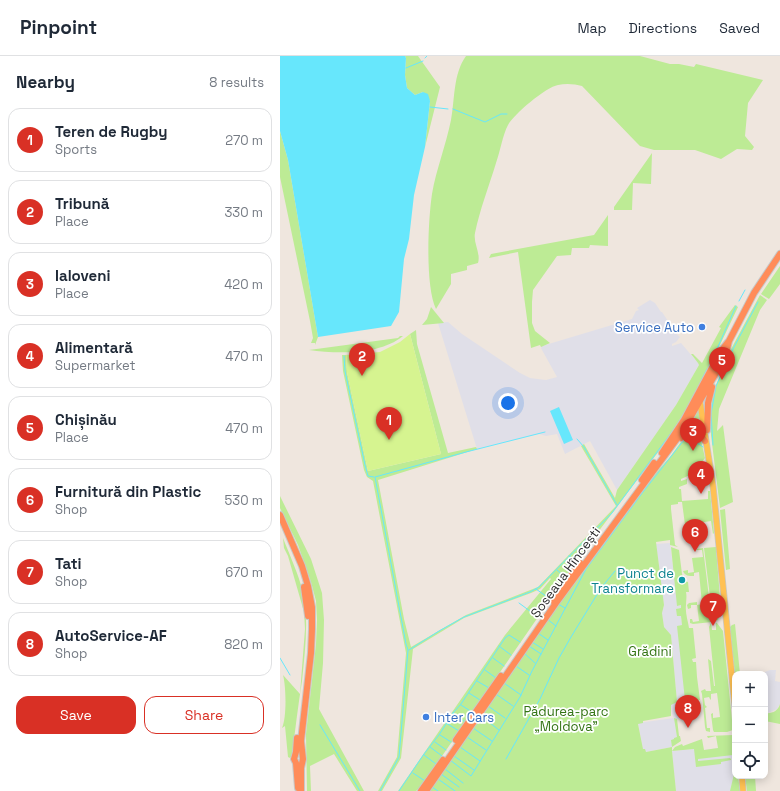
<!DOCTYPE html>
<meta charset="utf-8">
<style>
:root{--surface:#fff;--page:#f2f2f3;--text:#1f2937;--muted:#747a83;--line:#e0e1e3;--accent:#d93025}
body{margin:0;font-family:"Space Grotesk",sans-serif;background:var(--page);color:var(--text)}
.controls{position:absolute;right:12px;bottom:12px;display:grid;overflow:hidden;border-radius:8px;box-shadow:0 2px 10px #0003}
.controls button{width:36px;height:36px;display:grid;place-items:center;padding:0;border:0;border-bottom:1px solid var(--line);background:var(--surface);color:var(--text);font:20px sans-serif}
.you{position:absolute;left:228px;top:347px;width:14px;height:14px;margin:-10px;border:3px solid #fff;border-radius:50%;background:#1a73e8;box-shadow:0 0 0 6px #1a73e833}
.badge{display:grid;place-items:center;width:26px;height:26px;border-radius:50%;background:var(--accent);color:#fff;font-size:13px;font-weight:700}
.pin{position:absolute;translate:-50% -33px;filter:drop-shadow(0 1px 2px #0008)}
.pin::after{content:'';position:absolute;top:21px;width:14px;height:12px;background:inherit;clip-path:polygon(0 0,100% 0,50% 100%)}
.list{margin:0;padding:0;list-style:none}
h2{display:flex;justify-content:space-between;align-items:center;height:52px;margin:0;padding:0 16px;font-size:17px}
h2 small{font-size:13px;font-weight:400;color:var(--muted)}
.list li{display:grid;grid-template-columns:26px 1fr auto;gap:12px;align-items:center;box-sizing:border-box;height:64px;margin:0 8px 8px;padding:0 8px;border:1px solid var(--line);border-radius:12px}
.list b{display:block;font-size:15px;white-space:nowrap}
.list p{margin:0;font-size:13px;white-space:nowrap;color:var(--muted)}
.list em{font-size:13px;font-style:normal;color:var(--muted)}
.actions{display:flex;gap:8px;padding:12px 16px}
.actions a{flex:1;padding:9px 0;border:1px solid var(--accent);border-radius:12px;text-align:center;font-size:14px;color:var(--accent)}
.actions .main{background:var(--accent);color:#fff}
.icon{flex:none;width:22px;height:22px;fill:none;stroke:currentColor;stroke-width:2;stroke-linecap:round;stroke-linejoin:round}
.map{position:relative;flex:none;width:500px;height:735px;overflow:hidden}
header{display:flex;align-items:center;gap:24px;box-sizing:border-box;height:56px;padding:0 20px;background:var(--surface);border-bottom:1px solid var(--line)}
header strong{font-size:19px}
nav{display:flex;gap:22px;margin-inline-start:auto;font-size:14px}
main{display:flex}
aside{flex:1;background:var(--surface)}
.map>svg:first-child{display:block}
.industrial{fill:#e0dfe8}
.green{fill:#bdeb95}
.pitch{fill:#d6f490}
.water{fill:#67e7fc}
.lines{fill:none;stroke-linecap:round;stroke-linejoin:round}
.stream{stroke:#67e7fc;stroke-width:1}
.major-casing{stroke:#c8c8c8;stroke-width:7}
.highway-casing{stroke:#c8c8c8;stroke-width:8}
.major{stroke:#ffc153;stroke-width:5.5}
.highway{stroke:#ff8c59;stroke-width:6}
.shop-dot{fill:#3f7fe0;stroke:#fff;stroke-width:1.5}
.culture-dot{fill:#0f9aa8;stroke:#fff;stroke-width:1.5}
.labels{text-anchor:middle;stroke-width:3.5;stroke-linejoin:round;paint-order:stroke}
.shop-label{font-size:13px;fill:#366cbe;stroke:#fff;text-anchor:end}
.street-label{font-size:13px;fill:#2d2d2d;stroke:#fff}
.culture-label{font-size:13px;fill:#0d838f;stroke:#fff;text-anchor:end}
.park-label{font-size:13px;fill:#337413;stroke:#fff}
</style>
<header>
<strong>Pinpoint</strong>
<nav><a>Map</a><a>Directions</a><a>Saved</a></nav>
</header>
<main>
<aside>
<h2>Nearby<small>8 results</small></h2>
<ul class="list">
<li><span class="badge">1</span><div><b>Teren de Rugby</b><p>Sports</p></div><em>270 m</em></li>
<li><span class="badge">2</span><div><b>Tribună</b><p>Place</p></div><em>330 m</em></li>
<li><span class="badge">3</span><div><b>Ialoveni</b><p>Place</p></div><em>420 m</em></li>
<li><span class="badge">4</span><div><b>Alimentară</b><p>Supermarket</p></div><em>470 m</em></li>
<li><span class="badge">5</span><div><b>Chișinău</b><p>Place</p></div><em>470 m</em></li>
<li><span class="badge">6</span><div><b>Furnitură din Plastic</b><p>Shop</p></div><em>530 m</em></li>
<li><span class="badge">7</span><div><b>Tati</b><p>Shop</p></div><em>670 m</em></li>
<li><span class="badge">8</span><div><b>AutoService-AF</b><p>Shop</p></div><em>820 m</em></li>
</ul>
<div class="actions"><a class="main">Save</a><a>Share</a></div>
</aside>
<div class="map">
<svg width="500" height="735" viewBox="0 0 500 735">
<rect width="100%" height="100%" fill="#efe6de"/>
<path class="industrial" d="M370 244 375 247 381 256H382L394 274 393 275 400 281 396 286 392 288V290L401 287 418 307 419 309 396 349 337 434 310 385 285 398 277 378 266 380 259 378 197 393 158 267 168 266 182 278 240 317 250 322 266 324 277 321 262 294 261 292 262 290 352 263 356 255 359 254 357 252Z
M390 487 398 550 401 549V552L397 553 401 560 402 569 398 570 406 644H416L417 659 396 663 397 681 392 691 365 696 363 693 358 667 394 662 392 658 391 648 397 646 391 579 384 571 382 557 384 549 376 488Z
M490 614H496L495 625 500 626V648L497 653 488 657H485V616Z
M438 692 454 696 453 698 455 707V720H458L460 735H396L392 695 414 693 424 694Z"/>
<path class="green" d="M125 0H138L160 31 145 91 150 45 143 36 135 39 127 32 125 19 126 2Z
M186 0H360L390 8H399L414 11 416 8 483 24 468 47 465 80 474 91 472 94 457 93 441 103 415 94H374L360 90 355 85 302 30C295 28 286 27 278 29 266 31 234 58 228 69 223 78 220 96 216 107 209 130 200 153 195 177 193 187 201 197 198 207L187 210V214L171 218V228L156 253C145 230 148 165 152 138 156 114 166 89 171 64 175 43 173 18 186 0Z
M0 75 8 104 38 281 35 289V287H31L33 282 30 265 0 121Z
M372 97 371 128 353 127 352 154H334V151Z
M328 159V190L310 189 309 192H292L291 199 277 200 253 234 252 246V267L255 275 270 287 261 291 260 289 251 292 238 196 209 202 211 198 314 179Z
M500 210V228L489 243 481 238Z
M480 239 487 244 480 254 439 353 437 375 443 369 453 446 440 452 431 379 430 359 432 339 450 295Z
M455 249 458 251 429 312 409 349 385 387 303 496 142 729 136 735H118L225 579 271 523 270 522 260 533 251 537 184 562 133 593 121 702 102 735H98L117 701 126 597 93 425 87 421 84 414 63 315 62 299H66L67 316 88 415 161 398 130 278 136 274 137 288 168 397 196 391 197 393 98 424 124 563 131 591 186 559 258 531 336 450 301 390 304 388 335 442 337 434 396 349 419 309 418 307 411 298H413L422 307 441 272 439 271Z
M151 251 164 267 142 269 147 263Z
M120 280H123C100 299 58 298 29 294L118 282Z
M419 353 424 380 405 375Z
M408 379H414L421 384 425 402 422 406 412 409 413 411 420 410 410 413V419L401 423V425L407 423V428L399 431V433H401L402 445 428 443V435H430L434 477 433 478 431 465 405 469 402 446H398V448L391 449V453L395 489 398 491 390 489V484L376 486 384 549 382 557 384 571 391 579 397 646 391 649V660L363 665V667L358 668 363 693H365L366 696 392 691 391 684 394 683V682L397 681 394 662 397 663 399 680H400L401 685 392 691V695L395 691 402 688 403 690 422 683 424 694 438 692 436 680 428 682 427 680 453 679 454 695 453 699 418 703V705L450 702 451 703V704L441 706V708L416 711 414 693 392 695 396 735H149L288 533 362 433 390 401 403 383Z
M0 440 31 503 42 537 44 564 43 607 39 653 84 735H77L54 698 30 710 31 735H27L26 678 36 588 37 564 36 545 31 526 18 489 0 452Z
M445 453 450 513 446 514 440 454Z
M3 482C10 500 18 517 23 536 29 565 25 595 22 625 18 650 15 675 12 700L10 702 8 701 5 670 2 672C7 661 6 630 3 619L20 638 25 573 24 556 8 500 4 492Z
M391 491 399 494 402 518 405 525 408 526 409 536H406C407 541 406 545 406 549 405 557 408 565 409 572H413L416 602 412 603 413 606H416L417 621 420 644H405L397 570 402 569 401 560H397L396 553 401 552V549L397 550Z
M436 491 441 555 438 564 433 565 424 492Z
M423 492 432 566 413 568 410 567V563H412L413 566 419 565 417 549H411V552L408 553 407 549 409 547 417 546V549L422 548 419 516 414 517V520C409 520 405 520 403 515L408 514V517L414 516 412 502 423 501 422 494H417V493Z
M431 567 432 574H436V567H437L443 575 453 674 447 676H434L433 674 431 658 433 657V662L440 661 437 637 431 638V644L430 643 429 641 424 642 425 649 427 651 425 652 427 672H430V676L426 675 425 671 422 638 421 635 425 633 426 635H431L428 603 431 605 434 630H435L429 571Z
M455 568 460 618H455V620L450 571 452 569Z
M500 648V668L485 665V657C492 658 498 655 500 648Z
M455 714V720H458L460 735H450Z
M465 720H475L476 735H467Z"/>
<path class="pitch" d="M130 278 161 398 88 415 67 316 66 299 100 296 120 286Z"/>
<path class="water" d="M0 0H125L126 2 125 19 127 32 135 39 143 36 148 38 150 45 145 91 134 139 129 183 124 203 119 256 111 270 38 281 8 104 0 75Z
M279 351 293 384 284 388 270 355Z"/>
<g class="lines">
<path class="stream" d="M145 2 147 0
M126 12 143 5
M150 51 168 53
M173 53 205 66 221 58H227
M459 245 465 234
M64 300 65 315 85 409 88 420 94 421
M429 311 456 250
M421 325 427 313
M396 371 408 351
M297 383 304 391 337 449
M433 389 431 358 436 330 453 293 478 246
M289 500 297 505
M277 514 285 521
M256 533 270 543
M239 547 258 561
M278 548 285 552
M267 563 276 570
M258 577 268 584
M252 586 263 593
M219 590 231 599
M249 590 261 598
M129 594 159 575 184 561 250 536 259 531 332 457 394 373
M244 597 255 607
M0 602 10 619
M213 602 224 610
M236 610 249 619
M205 614 216 622
M197 625 209 632
M224 627 241 639
M189 637 200 644
M216 638 233 650
M181 649 192 656
M208 650 225 662
M173 657 185 666
M201 660 219 674
M166 667 179 675
M40 669 80 735
M193 672 212 685
M160 679 171 686
M187 681 206 694
M155 686 166 694
M150 691 162 700
M180 691 200 705
M144 699 156 708
M174 700 194 714
M226 703 260 643 279 602 291 581 321 532 335 515
M170 704 191 720 240 641 252 615 306 513 363 436 404 384C413 380 416 387 423 391
M165 713 183 727
M133 717 145 725
M161 718 179 731
M158 723 175 735
M152 731 158 735
M100 735 119 701 128 594 126 588 95 421 186 396 265 376
M119 735 144 698 159 679 173 657 181 648 225 582 229 579 240 586"/>
<g class="major-casing">
<path id="major" d="M420 346 433 430 455 651
M462 720 463 735"/>
</g>
<g class="highway-casing">
<path id="highway" d="M427 374 428 347 432 331
M401 382C409 372 419 376 425 385
M382 397 404 364 441 295 448 286
M362 424 374 407
M0 459 22 510 28 530 32 551V573L31 597 21 685 23 703 21 712V735
M24 531 28 560
M273 545 300 507
M17 682 16 696 14 703 16 707 18 732
M176 684 221 620
M141 735 163 704
M146 735 276 547 402 376 440 310 446 297 449 285 474 237 500 198"/>
</g>
<use href="#major" class="major"/>
<use href="#highway" class="highway"/>
</g>
<g class="shop-dot">
<circle cx="422" cy="271" r="4"/>
<circle cx="146" cy="661" r="4"/>
</g>
<circle class="culture-dot" cx="402" cy="524" r="4"/>
<g class="labels">
<g class="shop-label">
<text x="414" y="276">Service Auto</text>
<text x="154" y="666" text-anchor="start">Inter Cars</text>
</g>
<g class="street-label">
<text transform="translate(285 516) rotate(-54)" y="5">Șoseaua Hîncești</text>
</g>
<g class="culture-label">
<text x="394" y="522">Punct de<tspan x="394" dy="15">Transformare</tspan></text>
</g>
<g class="park-label">
<text x="370" y="600">Grădini</text>
<text x="286" y="660">Pădurea-parc<tspan x="286" dy="15">„Moldova”</tspan></text>
</g>
</g>
</svg>
<div class="controls">
<button>+</button>
<button>−</button>
<button><svg class="icon" aria-label="locate" viewBox="0 0 24 24"><circle cx="12" cy="12" r="6"/><path d="M12 2v4M12 18v4M2 12h4M18 12h4"/></svg></button>
</div>
<div class="you"></div>
<div class="pin badge" style="left:109px;top:384px">1</div>
<div class="pin badge" style="left:82px;top:320px">2</div>
<div class="pin badge" style="left:413px;top:395px">3</div>
<div class="pin badge" style="left:421px;top:438px">4</div>
<div class="pin badge" style="left:442px;top:324px">5</div>
<div class="pin badge" style="left:415px;top:496px">6</div>
<div class="pin badge" style="left:433px;top:570px">7</div>
<div class="pin badge" style="left:408px;top:672px">8</div>
</div>
</main>
